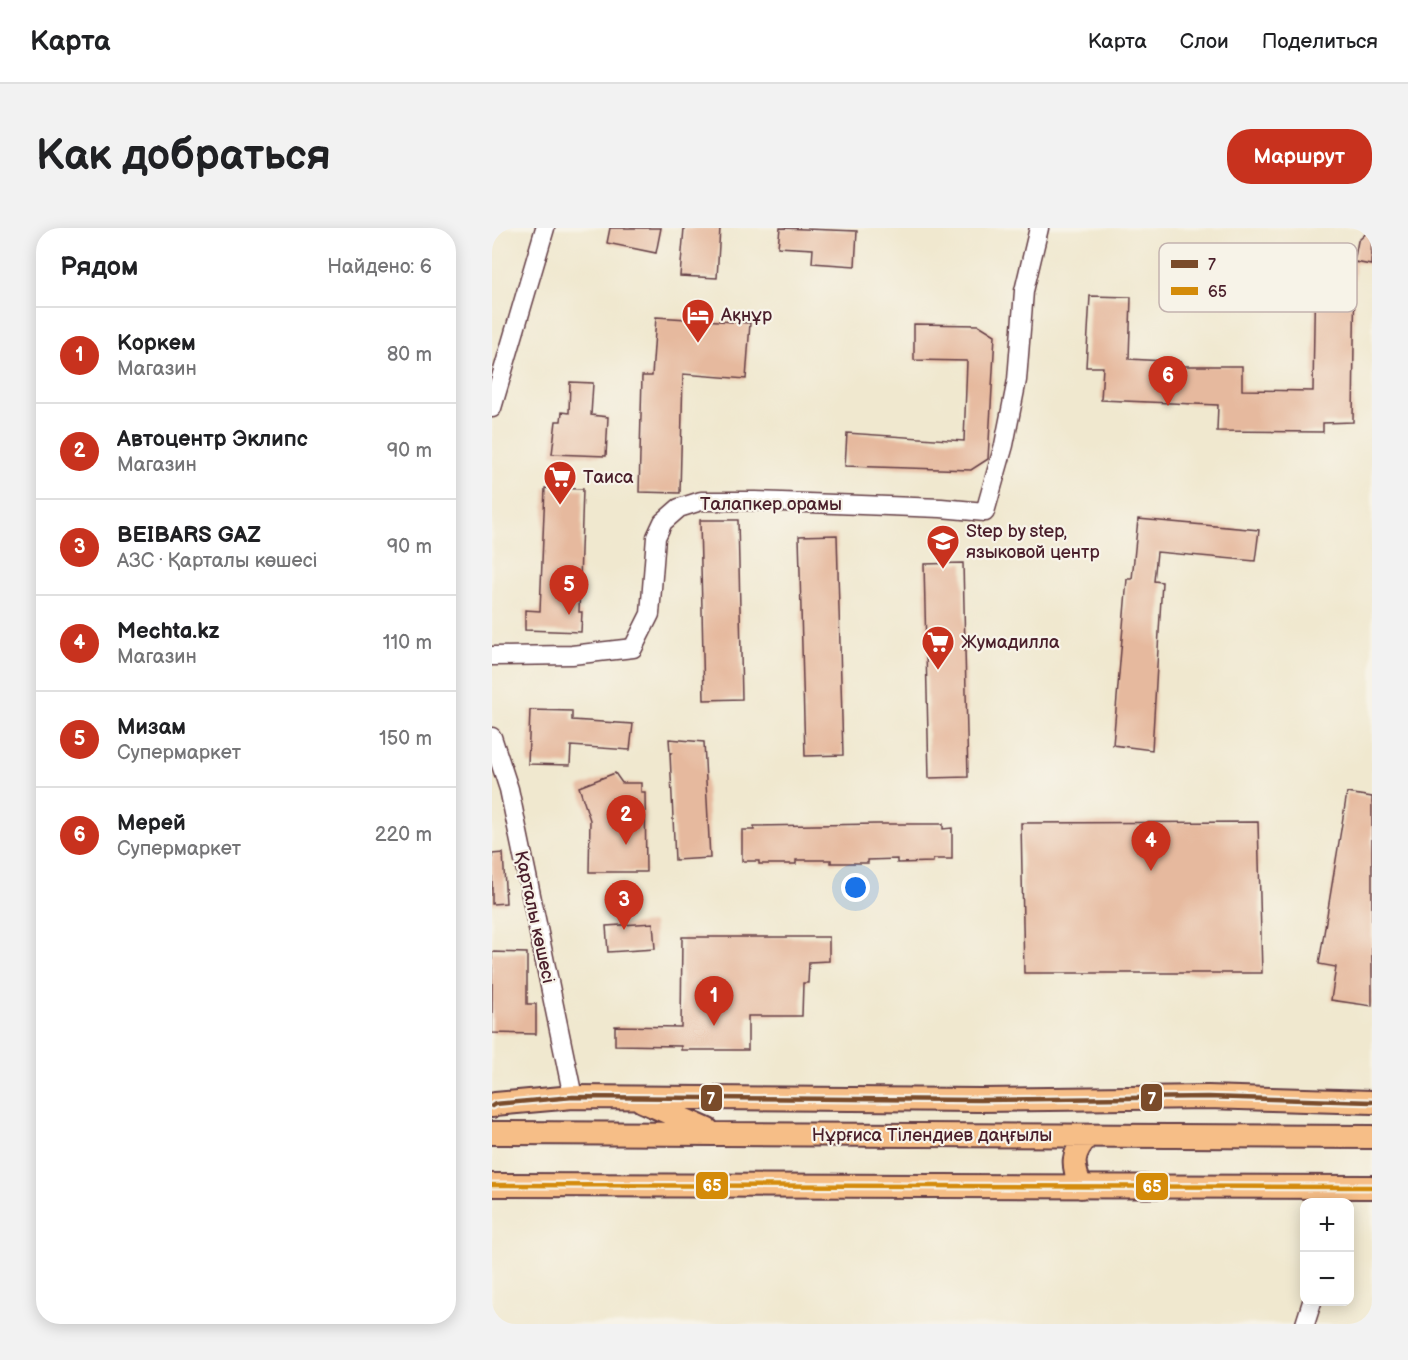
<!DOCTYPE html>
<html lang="ru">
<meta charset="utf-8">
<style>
:root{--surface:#fff;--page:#f2f2f2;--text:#202124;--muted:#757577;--line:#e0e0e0;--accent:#c8321e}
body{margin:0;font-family:"Balsamiq Sans",sans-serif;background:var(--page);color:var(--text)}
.controls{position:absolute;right:18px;bottom:18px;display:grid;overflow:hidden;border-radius:12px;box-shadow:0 3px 15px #0003}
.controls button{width:54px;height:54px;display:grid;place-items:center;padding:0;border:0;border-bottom:2px solid var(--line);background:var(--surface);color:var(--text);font:30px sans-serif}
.you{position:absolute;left:364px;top:660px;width:21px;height:21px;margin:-15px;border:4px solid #fff;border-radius:50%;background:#1a73e8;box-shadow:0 0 0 9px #1a73e833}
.badge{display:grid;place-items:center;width:39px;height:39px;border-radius:50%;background:var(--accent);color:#fff;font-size:20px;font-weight:700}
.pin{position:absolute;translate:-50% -50px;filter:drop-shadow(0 2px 3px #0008)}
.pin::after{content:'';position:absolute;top:32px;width:21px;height:18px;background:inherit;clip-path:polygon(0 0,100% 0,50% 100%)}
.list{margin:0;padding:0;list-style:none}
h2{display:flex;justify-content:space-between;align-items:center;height:78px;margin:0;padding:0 24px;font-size:26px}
h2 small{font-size:20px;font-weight:400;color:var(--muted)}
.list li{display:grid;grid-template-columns:39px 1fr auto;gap:18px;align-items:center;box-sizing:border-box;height:96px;padding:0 24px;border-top:2px solid var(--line)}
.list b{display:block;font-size:22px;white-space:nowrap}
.list p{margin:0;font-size:20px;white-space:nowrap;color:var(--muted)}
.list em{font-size:20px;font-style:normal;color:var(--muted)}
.map{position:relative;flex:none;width:880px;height:1096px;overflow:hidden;border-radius:24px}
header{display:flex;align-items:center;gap:36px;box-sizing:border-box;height:84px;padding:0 30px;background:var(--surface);border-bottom:2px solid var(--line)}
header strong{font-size:28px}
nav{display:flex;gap:33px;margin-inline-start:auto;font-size:21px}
.intro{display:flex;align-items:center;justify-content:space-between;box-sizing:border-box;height:144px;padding:0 36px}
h1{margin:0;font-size:42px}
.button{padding:15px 27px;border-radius:24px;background:var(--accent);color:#fff;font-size:21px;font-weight:700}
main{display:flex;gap:36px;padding:0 36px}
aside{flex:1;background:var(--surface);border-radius:24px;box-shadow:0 3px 15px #0003}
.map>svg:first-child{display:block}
.building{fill:#e6b99e}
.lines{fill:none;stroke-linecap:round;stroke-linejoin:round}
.minor-casing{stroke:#633d44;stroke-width:21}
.major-casing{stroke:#633d44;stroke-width:26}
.minor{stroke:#fff;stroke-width:18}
.major{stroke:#f6be87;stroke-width:22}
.bus-1-casing{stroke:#f7f3e8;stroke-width:9}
.bus-2-casing{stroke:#f7f3e8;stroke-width:9}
.bus-1{stroke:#7a4b2a;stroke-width:4.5}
.bus-2{stroke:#d48b09;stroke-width:4.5}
.labels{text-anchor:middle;stroke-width:4.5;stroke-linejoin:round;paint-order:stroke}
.poi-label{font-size:18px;fill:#4a1f2b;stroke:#f7f3e8;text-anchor:start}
.street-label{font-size:18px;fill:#4a1f2b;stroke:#f7f3e8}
.key{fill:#f7f3e8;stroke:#c3b3af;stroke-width:1.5}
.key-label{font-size:16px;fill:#4a1f2b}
.line-badge{stroke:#f7f3e8;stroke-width:2}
.badge-label{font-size:16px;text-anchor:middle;font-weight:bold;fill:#fff}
</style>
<header>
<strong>Карта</strong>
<nav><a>Карта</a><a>Слои</a><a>Поделиться</a></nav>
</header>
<div class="intro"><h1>Как добраться</h1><a class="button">Маршрут</a></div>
<main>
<aside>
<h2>Рядом<small>Найдено: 6</small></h2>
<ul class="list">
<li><span class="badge">1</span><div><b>Коркем</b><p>Магазин</p></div><em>80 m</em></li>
<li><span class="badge">2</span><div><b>Автоцентр Эклипс</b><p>Магазин</p></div><em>90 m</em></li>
<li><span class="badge">3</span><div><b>BEIBARS GAZ</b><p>АЗС · Қарталы көшесі</p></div><em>90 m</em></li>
<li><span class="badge">4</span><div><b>Mechta.kz</b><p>Магазин</p></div><em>110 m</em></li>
<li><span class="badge">5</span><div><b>Мизам</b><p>Супермаркет</p></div><em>150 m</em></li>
<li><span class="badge">6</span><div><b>Мерей</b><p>Супермаркет</p></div><em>220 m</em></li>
</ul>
</aside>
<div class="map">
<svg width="880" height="1096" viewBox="0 0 880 1096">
<rect width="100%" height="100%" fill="#f7f3e8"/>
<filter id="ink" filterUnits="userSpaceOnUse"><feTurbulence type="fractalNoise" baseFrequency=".0167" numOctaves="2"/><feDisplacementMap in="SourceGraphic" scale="12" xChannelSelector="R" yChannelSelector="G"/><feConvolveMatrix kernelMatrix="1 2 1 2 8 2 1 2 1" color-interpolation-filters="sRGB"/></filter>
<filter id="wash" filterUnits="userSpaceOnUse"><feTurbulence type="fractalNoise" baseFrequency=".008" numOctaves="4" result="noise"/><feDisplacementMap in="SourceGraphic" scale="24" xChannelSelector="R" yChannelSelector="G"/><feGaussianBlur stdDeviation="1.35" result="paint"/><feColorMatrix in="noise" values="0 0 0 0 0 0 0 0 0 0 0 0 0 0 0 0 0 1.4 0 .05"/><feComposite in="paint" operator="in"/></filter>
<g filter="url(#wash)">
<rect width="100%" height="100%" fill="#f0e8cf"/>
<g id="blocks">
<path class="building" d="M118 0H169L164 25 115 15Z
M192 0H228L225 50 188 48Z
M288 0 365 3 363 38 320 35 321 21 286 19Z
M880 0 879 37 863 34 861 194 831 195V204L725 203 726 177 609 172 611 139H594L598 68 639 69 637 131 689 134 688 138H750V162L821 163 823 34H862L866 13Z
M164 89 258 95 254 151 191 146 188 265 147 264 150 148H160Z
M422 96 487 97 503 107 496 231 479 242 353 238 355 205 472 213 475 133 422 132Z
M78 154 101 155 99 187 116 189 114 228 60 226 64 193H69L70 184 77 185Z
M53 260 91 261 87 384H90L89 404 33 402V382L48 383Z
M646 291 767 302 763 333 665 324 662 353 670 354 660 522 621 517 635 351H640Z
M208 292H246L250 471 212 472Z
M345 307 351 527 313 528 307 308Z
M471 335 476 549 437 550 432 336Z
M38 482 80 483V492L141 496 138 522 79 518 78 537 36 536Z
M177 511 212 514 218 630 183 632 178 526 179 525H178Z
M123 545 130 555H149V564H153L154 644H97L98 592 87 559Z
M855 565 880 569V778L839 772 844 739 827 736Z
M766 594 770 745H532L529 595Z
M385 596H451V601L460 600V631H441V634L405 635V631L376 632V635H339V632H304V636H267V633H250V602H262V598Z
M11 625 14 675 0 676V626Z
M161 695 163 721 116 724 114 698Z
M190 709H337V733L317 734 316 755H311L310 788H256V822H189V818L123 817V798L189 799Z
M0 724 35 725V776H44V806L0 805Z"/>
</g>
</g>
<g filter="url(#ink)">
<use href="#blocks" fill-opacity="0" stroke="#633d44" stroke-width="1.5"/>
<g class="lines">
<g class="minor-casing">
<path id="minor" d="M0 180 53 0
M0 428 80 427 141 420 158 386 164 309 171 294 187 280 209 273H263L449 280 493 284 512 217 525 152 532 63 547 0
M0 509 17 561 81 869
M813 1096 820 1074"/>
</g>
<g class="major-casing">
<path id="major" d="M150 873 216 902
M0 878 3 876 81 869 488 872 716 869 880 874
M0 905 880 909
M0 957 880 959
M589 959C580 937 579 926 596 908"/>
</g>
<use href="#minor" class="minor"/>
<use href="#major" class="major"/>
<g class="bus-1-casing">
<path id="bus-1" d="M0 878 3 876 81 869 488 872 716 869 880 874"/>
</g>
<g class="bus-2-casing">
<path id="bus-2" d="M0 957 880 959"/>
</g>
<use href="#bus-1" class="bus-1"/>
<use href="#bus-2" class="bus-2"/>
</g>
</g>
<defs>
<g id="hotel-pin" transform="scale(1.725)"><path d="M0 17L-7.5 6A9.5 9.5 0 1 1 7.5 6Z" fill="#c8321e" stroke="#f7f3e8"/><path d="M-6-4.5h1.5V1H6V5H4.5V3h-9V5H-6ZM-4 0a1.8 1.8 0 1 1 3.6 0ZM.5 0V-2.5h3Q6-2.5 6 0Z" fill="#fff"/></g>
<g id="supermarket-pin" transform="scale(1.725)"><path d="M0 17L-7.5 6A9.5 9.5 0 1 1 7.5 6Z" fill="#c8321e" stroke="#f7f3e8"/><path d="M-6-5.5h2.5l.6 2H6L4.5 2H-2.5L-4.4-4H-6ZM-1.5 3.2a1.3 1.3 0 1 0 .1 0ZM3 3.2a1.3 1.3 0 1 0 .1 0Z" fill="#fff"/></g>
<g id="school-pin" transform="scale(1.725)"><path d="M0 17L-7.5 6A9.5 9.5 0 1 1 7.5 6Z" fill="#c8321e" stroke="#f7f3e8"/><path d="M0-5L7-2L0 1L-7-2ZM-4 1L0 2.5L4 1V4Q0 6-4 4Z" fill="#fff"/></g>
</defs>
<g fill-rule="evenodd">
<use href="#hotel-pin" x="206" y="87"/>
<use href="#supermarket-pin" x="68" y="249"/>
<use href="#school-pin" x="451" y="313"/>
<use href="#supermarket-pin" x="446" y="414"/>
</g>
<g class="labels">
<g class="poi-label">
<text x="229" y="93">Ақнұр</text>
<text x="91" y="255">Таиса</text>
<text x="474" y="309">Step by step,<tspan x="474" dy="21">языковой центр</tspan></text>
<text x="469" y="420">Жумадилла</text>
</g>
<g class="street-label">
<text x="279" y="282">Талапкер орамы</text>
<text transform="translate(43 689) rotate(78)" y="6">Қарталы көшесі</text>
<text x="440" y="913">Нұрғиса Тілендиев даңғылы</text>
</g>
</g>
<rect x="667" y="15" width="198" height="69" rx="9" class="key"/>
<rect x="679" y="32" width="27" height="8" fill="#7a4b2a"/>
<rect x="679" y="59" width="27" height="8" fill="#d48b09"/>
<g class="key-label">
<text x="716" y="42">7</text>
<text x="716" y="69">65</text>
</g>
<g class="line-badge">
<rect x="648" y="855" width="23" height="29" rx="6" fill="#7a4b2a"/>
<rect x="208" y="856" width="23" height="28" rx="6" fill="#7a4b2a"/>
<rect x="203" y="943" width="34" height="29" rx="6" fill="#d48b09"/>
<rect x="643" y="944" width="34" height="29" rx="6" fill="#d48b09"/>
</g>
<g class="badge-label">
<text x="660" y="876">7</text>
<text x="219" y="876">7</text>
<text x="220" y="963">65</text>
<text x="660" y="964">65</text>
</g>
</svg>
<div class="controls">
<button>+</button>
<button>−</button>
</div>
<div class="you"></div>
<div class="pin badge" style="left:222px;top:798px">1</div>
<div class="pin badge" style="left:134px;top:617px">2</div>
<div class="pin badge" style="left:132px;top:702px">3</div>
<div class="pin badge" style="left:659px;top:643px">4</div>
<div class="pin badge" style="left:77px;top:387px">5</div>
<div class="pin badge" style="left:676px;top:178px">6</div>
</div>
</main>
